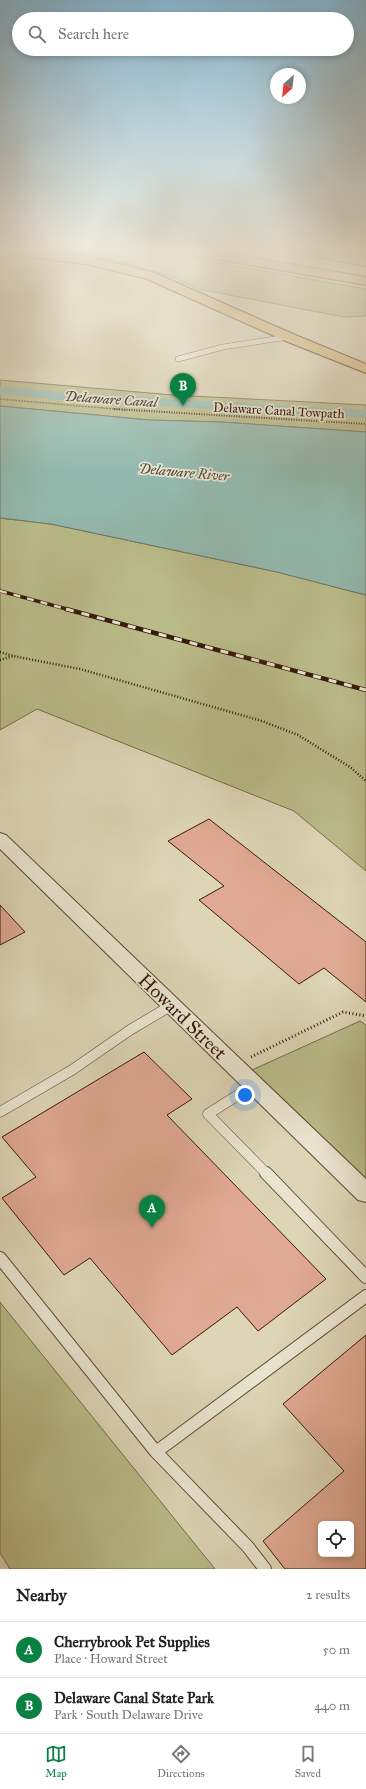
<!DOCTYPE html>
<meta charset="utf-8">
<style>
:root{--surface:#fff;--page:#f2f2f2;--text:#222;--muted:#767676;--line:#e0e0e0;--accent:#0b8043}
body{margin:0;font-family:"IM FELL Great Primer",serif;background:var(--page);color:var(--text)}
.controls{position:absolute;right:12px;bottom:12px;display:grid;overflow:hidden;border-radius:6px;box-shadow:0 2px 6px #0003}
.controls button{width:36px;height:36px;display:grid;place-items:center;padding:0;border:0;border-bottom:1px solid var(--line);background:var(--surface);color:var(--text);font:20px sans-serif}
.compass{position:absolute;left:270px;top:68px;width:36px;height:36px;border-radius:50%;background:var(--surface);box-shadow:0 2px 6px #0003;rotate:207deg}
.you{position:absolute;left:245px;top:1095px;width:14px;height:14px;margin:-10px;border:3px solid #fff;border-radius:50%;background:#1a73e8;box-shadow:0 0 0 6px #1a73e833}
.badge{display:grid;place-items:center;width:26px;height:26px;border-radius:50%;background:var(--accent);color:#fff;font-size:13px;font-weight:700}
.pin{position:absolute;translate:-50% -33px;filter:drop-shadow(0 1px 2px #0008)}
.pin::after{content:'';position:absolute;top:21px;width:14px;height:12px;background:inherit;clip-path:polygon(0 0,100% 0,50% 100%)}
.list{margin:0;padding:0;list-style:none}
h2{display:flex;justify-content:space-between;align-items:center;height:52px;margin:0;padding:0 16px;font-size:17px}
h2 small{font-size:13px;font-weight:400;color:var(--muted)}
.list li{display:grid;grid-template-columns:26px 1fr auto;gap:12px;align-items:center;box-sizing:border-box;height:56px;padding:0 16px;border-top:1px solid var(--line)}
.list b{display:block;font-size:15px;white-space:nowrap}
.list p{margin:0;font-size:13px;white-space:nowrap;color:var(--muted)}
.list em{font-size:13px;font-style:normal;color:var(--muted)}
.icon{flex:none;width:22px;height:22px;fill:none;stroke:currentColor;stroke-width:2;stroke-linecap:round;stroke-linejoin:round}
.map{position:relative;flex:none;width:366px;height:1569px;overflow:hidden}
.search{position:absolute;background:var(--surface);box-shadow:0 2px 6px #0003;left:12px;right:12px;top:12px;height:44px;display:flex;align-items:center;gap:10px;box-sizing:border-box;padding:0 14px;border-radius:22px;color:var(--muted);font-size:15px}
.sheet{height:164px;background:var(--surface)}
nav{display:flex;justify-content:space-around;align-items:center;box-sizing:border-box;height:56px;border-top:1px solid var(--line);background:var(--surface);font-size:11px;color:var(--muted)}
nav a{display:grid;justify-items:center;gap:2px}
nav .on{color:var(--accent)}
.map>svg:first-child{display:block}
.green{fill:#b9bb89;stroke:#786b49}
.water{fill:#93b9ae;stroke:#6f7a6c}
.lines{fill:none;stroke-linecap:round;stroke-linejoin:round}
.canal{fill:#93b9ae;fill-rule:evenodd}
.building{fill:#e0a993;stroke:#381b09;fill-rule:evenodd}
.service-far2-casing{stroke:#614a34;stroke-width:6}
.service-far1-casing{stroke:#614a34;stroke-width:11}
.service-casing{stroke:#614a34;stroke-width:14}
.minor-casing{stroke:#614a34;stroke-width:2}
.trunk-casing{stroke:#381b09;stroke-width:2}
.motorway-casing{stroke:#381b09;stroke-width:2}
.path-far3{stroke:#381b09;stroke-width:1.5;stroke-dasharray:0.5 1;stroke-linecap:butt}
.path-far2{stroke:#381b09;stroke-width:2;stroke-dasharray:1 1.5;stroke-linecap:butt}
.path-far1{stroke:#381b09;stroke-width:2.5;stroke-dasharray:1 2;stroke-linecap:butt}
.path{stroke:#381b09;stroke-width:3;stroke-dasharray:1 2.5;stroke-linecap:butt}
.service-far2{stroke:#e9e4d0;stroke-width:5}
.service-far1{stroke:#e9e4d0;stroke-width:10}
.service{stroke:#e9e4d0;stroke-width:12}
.minor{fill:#e9e4d0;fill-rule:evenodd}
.trunk{fill:#deba7b;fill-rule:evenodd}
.motorway{fill:#deba7b;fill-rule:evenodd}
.rail-far1-casing{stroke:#381b09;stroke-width:3.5}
.rail-casing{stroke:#381b09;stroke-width:4.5}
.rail-far1{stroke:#e9e4d0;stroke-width:2.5;stroke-dasharray:7;stroke-linecap:butt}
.rail{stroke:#e9e4d0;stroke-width:3;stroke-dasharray:8;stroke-linecap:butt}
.labels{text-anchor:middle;stroke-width:3.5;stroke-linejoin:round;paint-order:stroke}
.far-street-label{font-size:13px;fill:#381b09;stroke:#e9e4d0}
.far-water-label{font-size:14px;font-style:italic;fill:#534a3b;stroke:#e9e4d0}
.near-street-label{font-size:19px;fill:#381b09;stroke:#e9e4d0}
</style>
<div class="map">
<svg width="366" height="1569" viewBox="0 0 366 1569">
<rect width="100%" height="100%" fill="#ddd5b6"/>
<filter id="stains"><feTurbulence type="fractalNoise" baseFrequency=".005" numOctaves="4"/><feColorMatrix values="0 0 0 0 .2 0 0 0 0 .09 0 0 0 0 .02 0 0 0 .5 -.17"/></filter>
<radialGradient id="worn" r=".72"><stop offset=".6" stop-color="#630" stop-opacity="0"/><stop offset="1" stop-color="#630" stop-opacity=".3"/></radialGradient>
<path class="green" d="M36 251H152L366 289V316L344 317 198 289 168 275 126 264 56 252Z
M0 380 173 395 366 405V432L221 422 149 420 0 406Z
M0 518 51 524 277 572 366 595V871L294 811 37 709 0 730Z
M360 1021 366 1025V1194L241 1075Z
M0 1302 3 1306 215 1569H10L0 1553Z"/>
<path class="water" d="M0 406 149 420 221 422 366 432V595L277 572 51 524 0 518Z"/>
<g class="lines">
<path class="canal" d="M0 386 70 393 366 410V418L70 401 0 394Z"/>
</g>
<path class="building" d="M209 819 366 942V1002L324 968 299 984 199 900 224 886 168 841Z
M0 905 25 932 0 945Z
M144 1052 192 1099 167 1115 326 1279 258 1331 237 1307 172 1355 90 1258 64 1275 2 1198 36 1177 2 1137Z
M366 1335V1569H285L263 1541 344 1471 283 1404ZM321 1524H351V1554H321Z"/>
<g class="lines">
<g class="service-far2-casing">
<path id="service-far2" d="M178 359 223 347 288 337"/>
</g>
<g class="service-far1-casing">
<path id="service-far1" d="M254 1085 208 1114 267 1174
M0 1112 72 1070 130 1030 172 1005"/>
</g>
<g class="service-casing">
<path id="service" d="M266 1173 366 1277
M0 1258 156 1452
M265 1569 248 1547 156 1452 366 1296"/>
</g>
<g class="minor-casing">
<path id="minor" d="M0 833 6 835 366 1179V1202L358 1200 0 849Z"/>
</g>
<g class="trunk-casing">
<path id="trunk" d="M6 251H40L91 257 155 273 293 334 366 364V373L283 340 147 279 91 265 12 255Z"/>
</g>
<g class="motorway-casing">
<path id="motorway" d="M186 251H213L366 277V285L192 255Z
M300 251H326L366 258V266L306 255Z"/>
</g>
<path class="path-far3" d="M0 399 126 410"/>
<path class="path-far2" d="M114 409 366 424"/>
<path class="path-far1" d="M0 652 13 656
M0 660 13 656 80 669 262 721 298 735 350 767 366 781"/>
<path class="path" d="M251 1057 343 1012 366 1016"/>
<use href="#service-far2" class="service-far2"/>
<use href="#service-far1" class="service-far1"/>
<use href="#service" class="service"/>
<use href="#minor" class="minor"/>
<use href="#trunk" class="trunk"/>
<use href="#motorway" class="motorway"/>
<g class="rail-far1-casing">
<path id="rail-far1" d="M0 591 70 610"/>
</g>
<g class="rail-casing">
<path id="rail" d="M66 609 366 690"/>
</g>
<use href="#rail-far1" class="rail-far1"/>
<use href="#rail" class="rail"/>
</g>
<linearGradient id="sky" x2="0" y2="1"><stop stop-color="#86b6d1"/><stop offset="0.53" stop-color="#f0ecde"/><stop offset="1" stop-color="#f0ecde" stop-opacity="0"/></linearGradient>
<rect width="366" height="471" fill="url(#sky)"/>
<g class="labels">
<g class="far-street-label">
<text transform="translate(279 410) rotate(3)" y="5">Delaware Canal Towpath</text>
</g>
<g class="far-water-label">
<text transform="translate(111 399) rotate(4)" y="5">Delaware Canal</text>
<text transform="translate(184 472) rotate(5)" y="5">Delaware River</text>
</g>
<g class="near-street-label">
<text transform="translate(183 1016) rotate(44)" y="7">Howard Street</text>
</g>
</g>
<rect width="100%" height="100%" filter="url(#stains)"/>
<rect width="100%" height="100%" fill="url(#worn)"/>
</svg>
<div class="controls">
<button><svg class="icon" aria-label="locate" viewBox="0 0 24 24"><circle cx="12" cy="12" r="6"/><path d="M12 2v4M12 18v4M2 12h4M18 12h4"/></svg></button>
</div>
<svg class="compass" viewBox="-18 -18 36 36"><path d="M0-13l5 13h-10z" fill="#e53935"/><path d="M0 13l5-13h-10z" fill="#767676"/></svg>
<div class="you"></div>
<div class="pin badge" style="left:152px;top:1228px">A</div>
<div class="pin badge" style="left:183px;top:406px">B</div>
<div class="search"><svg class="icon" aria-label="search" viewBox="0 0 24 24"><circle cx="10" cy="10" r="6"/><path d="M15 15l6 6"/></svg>Search here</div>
</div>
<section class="sheet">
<h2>Nearby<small>2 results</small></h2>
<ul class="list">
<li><span class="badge">A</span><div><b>Cherrybrook Pet Supplies</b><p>Place · Howard Street</p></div><em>50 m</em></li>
<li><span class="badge">B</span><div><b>Delaware Canal State Park</b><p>Park · South Delaware Drive</p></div><em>440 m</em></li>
</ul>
</section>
<nav>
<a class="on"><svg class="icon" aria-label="map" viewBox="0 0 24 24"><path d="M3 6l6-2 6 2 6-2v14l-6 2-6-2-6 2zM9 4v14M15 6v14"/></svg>Map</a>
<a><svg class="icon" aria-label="directions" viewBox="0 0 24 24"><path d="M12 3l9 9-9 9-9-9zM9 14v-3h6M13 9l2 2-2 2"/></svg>Directions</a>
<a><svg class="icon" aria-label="saved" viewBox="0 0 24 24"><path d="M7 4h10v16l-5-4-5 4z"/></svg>Saved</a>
</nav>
